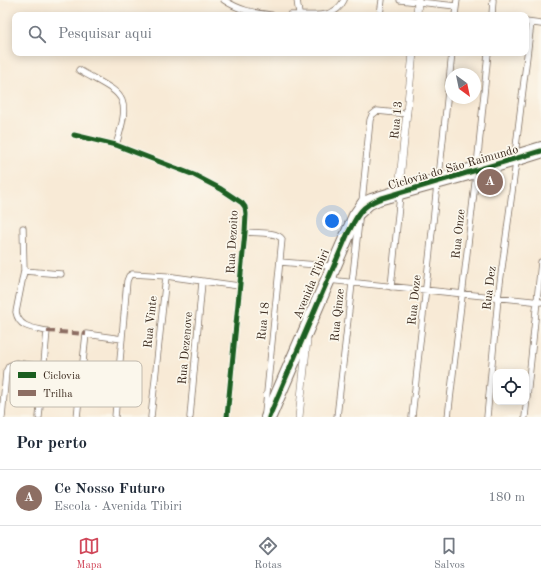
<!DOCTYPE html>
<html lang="pt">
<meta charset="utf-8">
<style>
:root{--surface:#fff;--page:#f6f6f7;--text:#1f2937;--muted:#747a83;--line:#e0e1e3;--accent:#d1495b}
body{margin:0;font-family:"Old Standard TT",serif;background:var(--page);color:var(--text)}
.controls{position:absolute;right:12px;bottom:12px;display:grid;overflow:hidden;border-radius:8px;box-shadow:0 2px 10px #0003}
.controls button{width:36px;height:36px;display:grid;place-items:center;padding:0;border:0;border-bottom:1px solid var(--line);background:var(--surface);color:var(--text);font:20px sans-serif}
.compass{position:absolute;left:445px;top:68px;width:36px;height:36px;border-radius:50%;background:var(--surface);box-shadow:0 2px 10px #0003;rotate:147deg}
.you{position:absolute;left:332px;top:221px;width:14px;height:14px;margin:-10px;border:3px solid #fff;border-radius:50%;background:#1a73e8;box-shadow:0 0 0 6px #1a73e833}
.badge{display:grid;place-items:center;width:26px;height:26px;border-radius:50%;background:var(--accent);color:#fff;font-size:13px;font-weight:700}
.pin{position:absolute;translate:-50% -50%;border:2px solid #fff;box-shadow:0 1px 4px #0006}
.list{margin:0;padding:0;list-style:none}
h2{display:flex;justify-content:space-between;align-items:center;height:52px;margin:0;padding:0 16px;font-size:17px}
h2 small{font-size:13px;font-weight:400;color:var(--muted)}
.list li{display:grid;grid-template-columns:26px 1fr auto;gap:12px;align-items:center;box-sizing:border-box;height:56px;padding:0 16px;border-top:1px solid var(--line)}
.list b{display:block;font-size:15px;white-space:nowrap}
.list p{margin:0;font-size:13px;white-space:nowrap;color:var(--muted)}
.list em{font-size:13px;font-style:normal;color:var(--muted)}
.icon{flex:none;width:22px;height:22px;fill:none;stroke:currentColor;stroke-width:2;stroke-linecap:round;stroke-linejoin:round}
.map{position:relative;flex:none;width:541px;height:417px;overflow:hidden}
.search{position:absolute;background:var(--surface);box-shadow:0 2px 10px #0003;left:12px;right:12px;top:12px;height:44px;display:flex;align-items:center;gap:10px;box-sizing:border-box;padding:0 14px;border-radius:8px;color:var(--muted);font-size:15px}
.sheet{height:108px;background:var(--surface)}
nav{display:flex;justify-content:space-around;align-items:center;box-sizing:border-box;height:56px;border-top:1px solid var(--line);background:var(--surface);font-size:11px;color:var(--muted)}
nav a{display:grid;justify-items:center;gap:2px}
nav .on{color:var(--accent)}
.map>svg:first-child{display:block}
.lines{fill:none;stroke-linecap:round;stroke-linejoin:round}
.minor-casing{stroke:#7d6d5e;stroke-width:7}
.tertiary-casing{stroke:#7d6d5e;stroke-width:8}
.secondary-casing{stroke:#7d6d5e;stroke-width:10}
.minor{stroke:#fff;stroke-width:5.5}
.tertiary{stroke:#fff;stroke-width:7}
.secondary{stroke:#fff;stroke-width:8}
.quiet{stroke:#8d6e63;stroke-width:4;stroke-dasharray:8 4;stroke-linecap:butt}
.cycleway-casing{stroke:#fbf7ec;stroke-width:8}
.cycleway{stroke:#1b5e20;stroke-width:5}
.labels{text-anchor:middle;stroke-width:3.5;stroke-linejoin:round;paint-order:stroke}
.street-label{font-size:12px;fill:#3b2a1e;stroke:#fbf7ec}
.key{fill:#fbf7ec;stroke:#c1baae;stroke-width:1}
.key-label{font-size:11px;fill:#3b2a1e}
</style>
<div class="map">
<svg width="541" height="417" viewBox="0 0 541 417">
<rect width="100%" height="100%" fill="#fbf7ec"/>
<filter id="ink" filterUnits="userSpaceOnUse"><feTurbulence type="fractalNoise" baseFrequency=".025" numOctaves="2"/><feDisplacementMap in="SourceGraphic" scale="8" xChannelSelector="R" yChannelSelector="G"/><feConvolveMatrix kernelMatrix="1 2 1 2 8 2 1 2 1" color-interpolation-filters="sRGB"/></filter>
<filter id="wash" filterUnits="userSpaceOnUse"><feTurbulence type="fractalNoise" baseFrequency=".012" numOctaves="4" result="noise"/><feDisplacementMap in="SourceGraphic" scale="16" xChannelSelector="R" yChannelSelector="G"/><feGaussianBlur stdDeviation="0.9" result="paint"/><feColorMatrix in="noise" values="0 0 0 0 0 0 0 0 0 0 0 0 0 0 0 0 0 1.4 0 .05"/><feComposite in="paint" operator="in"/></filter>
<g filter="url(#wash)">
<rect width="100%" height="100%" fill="#f8ead6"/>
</g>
<g filter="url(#ink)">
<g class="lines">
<g class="minor-casing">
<path id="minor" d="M224 0C239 10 253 13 271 15
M297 0 299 14
M400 0 456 6
M290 15C310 14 334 21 344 0
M380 15 382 0
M455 15 457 0
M492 15 493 0
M526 22 541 24
M79 70C122 95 133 92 116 145
M74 135 116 145 194 175 221 189 242 203 245 207 246 214 245 232 227 417
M515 155 531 23
M362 202 370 120 372 115 377 111 407 114
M23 228 24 271 16 312C19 328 33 328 47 331L39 417
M245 232C254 233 277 231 282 239L265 413
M280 262 330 266
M24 271 61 274
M328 280 541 302
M391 287 400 195
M2 417 6 372 9 366 16 363 44 367
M77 417 86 334 122 339
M115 417 127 281 129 276 132 274 166 276 239 286
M151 417 166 276
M190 417 202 282
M337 417 359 221
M412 417 437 185 439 177 452 53
M448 417 477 166 488 53
M487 417 498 298 516 162
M525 417 541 262"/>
</g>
<g class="tertiary-casing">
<path id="tertiary" d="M417 15 418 0
M399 189 413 53
M299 417 307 340"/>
</g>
<g class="secondary-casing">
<path id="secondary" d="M265 417 353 215 362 202 371 198 541 146
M272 417 359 215 370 205 379 201 476 174 541 154"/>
</g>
<use href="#minor" class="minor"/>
<use href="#tertiary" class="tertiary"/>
<use href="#secondary" class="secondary"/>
<path class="quiet" d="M47 331 86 334
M80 392 117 394"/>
<g class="cycleway-casing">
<path id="cycleway" d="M74 135 116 145 194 175 221 189 242 203 245 207 246 214 245 232 227 417
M269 417 348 233C357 216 360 207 379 199L541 151"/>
</g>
<use href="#cycleway" class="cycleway"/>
</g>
</g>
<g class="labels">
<g class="street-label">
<text transform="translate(396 120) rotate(-84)" y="4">Rua 13</text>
<text transform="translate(453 167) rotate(-16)" y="4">Ciclovia do São Raimundo</text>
<text transform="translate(458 234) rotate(-84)" y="4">Rua Onze</text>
<text transform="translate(232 242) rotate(-87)" y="4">Rua Dezoito</text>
<text transform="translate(311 284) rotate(-67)" y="4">Avenida Tibiri</text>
<text transform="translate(489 288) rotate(-83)" y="4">Rua Dez</text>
<text transform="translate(414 300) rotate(-84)" y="4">Rua Doze</text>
<text transform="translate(337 315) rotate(-84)" y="4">Rua Qinze</text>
<text transform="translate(263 321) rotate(-84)" y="4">Rua 18</text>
<text transform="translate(150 322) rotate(-84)" y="4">Rua Vinte</text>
<text transform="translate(185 348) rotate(-85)" y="4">Rua Dezenove</text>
</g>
</g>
<rect x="10" y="361" width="132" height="46" rx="6" class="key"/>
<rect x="18" y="372" width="18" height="6" fill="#1b5e20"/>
<rect x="18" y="390" width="18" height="6" fill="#8d6e63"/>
<g class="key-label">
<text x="43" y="379">Ciclovia</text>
<text x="43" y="397">Trilha</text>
</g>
</svg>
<div class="controls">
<button><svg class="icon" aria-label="locate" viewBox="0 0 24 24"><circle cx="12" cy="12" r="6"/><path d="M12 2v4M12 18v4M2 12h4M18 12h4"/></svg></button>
</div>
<svg class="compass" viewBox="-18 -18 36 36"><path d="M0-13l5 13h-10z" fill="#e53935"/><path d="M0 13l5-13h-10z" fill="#747a83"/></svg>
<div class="you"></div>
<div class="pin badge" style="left:490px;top:182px;background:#8d6e63">A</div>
<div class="search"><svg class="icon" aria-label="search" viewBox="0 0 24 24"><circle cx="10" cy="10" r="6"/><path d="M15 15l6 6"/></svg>Pesquisar aqui</div>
</div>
<section class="sheet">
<h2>Por perto<small></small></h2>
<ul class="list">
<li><span class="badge" style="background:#8d6e63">A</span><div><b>Ce Nosso Futuro</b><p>Escola · Avenida Tibiri</p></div><em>180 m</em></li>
</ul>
</section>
<nav>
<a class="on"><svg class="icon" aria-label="map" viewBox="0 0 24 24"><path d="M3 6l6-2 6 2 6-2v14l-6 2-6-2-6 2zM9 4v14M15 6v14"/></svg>Mapa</a>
<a><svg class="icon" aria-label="directions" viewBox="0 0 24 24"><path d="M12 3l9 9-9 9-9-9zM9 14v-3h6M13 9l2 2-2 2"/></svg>Rotas</a>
<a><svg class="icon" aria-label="saved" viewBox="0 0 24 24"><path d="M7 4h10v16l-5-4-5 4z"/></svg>Salvos</a>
</nav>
